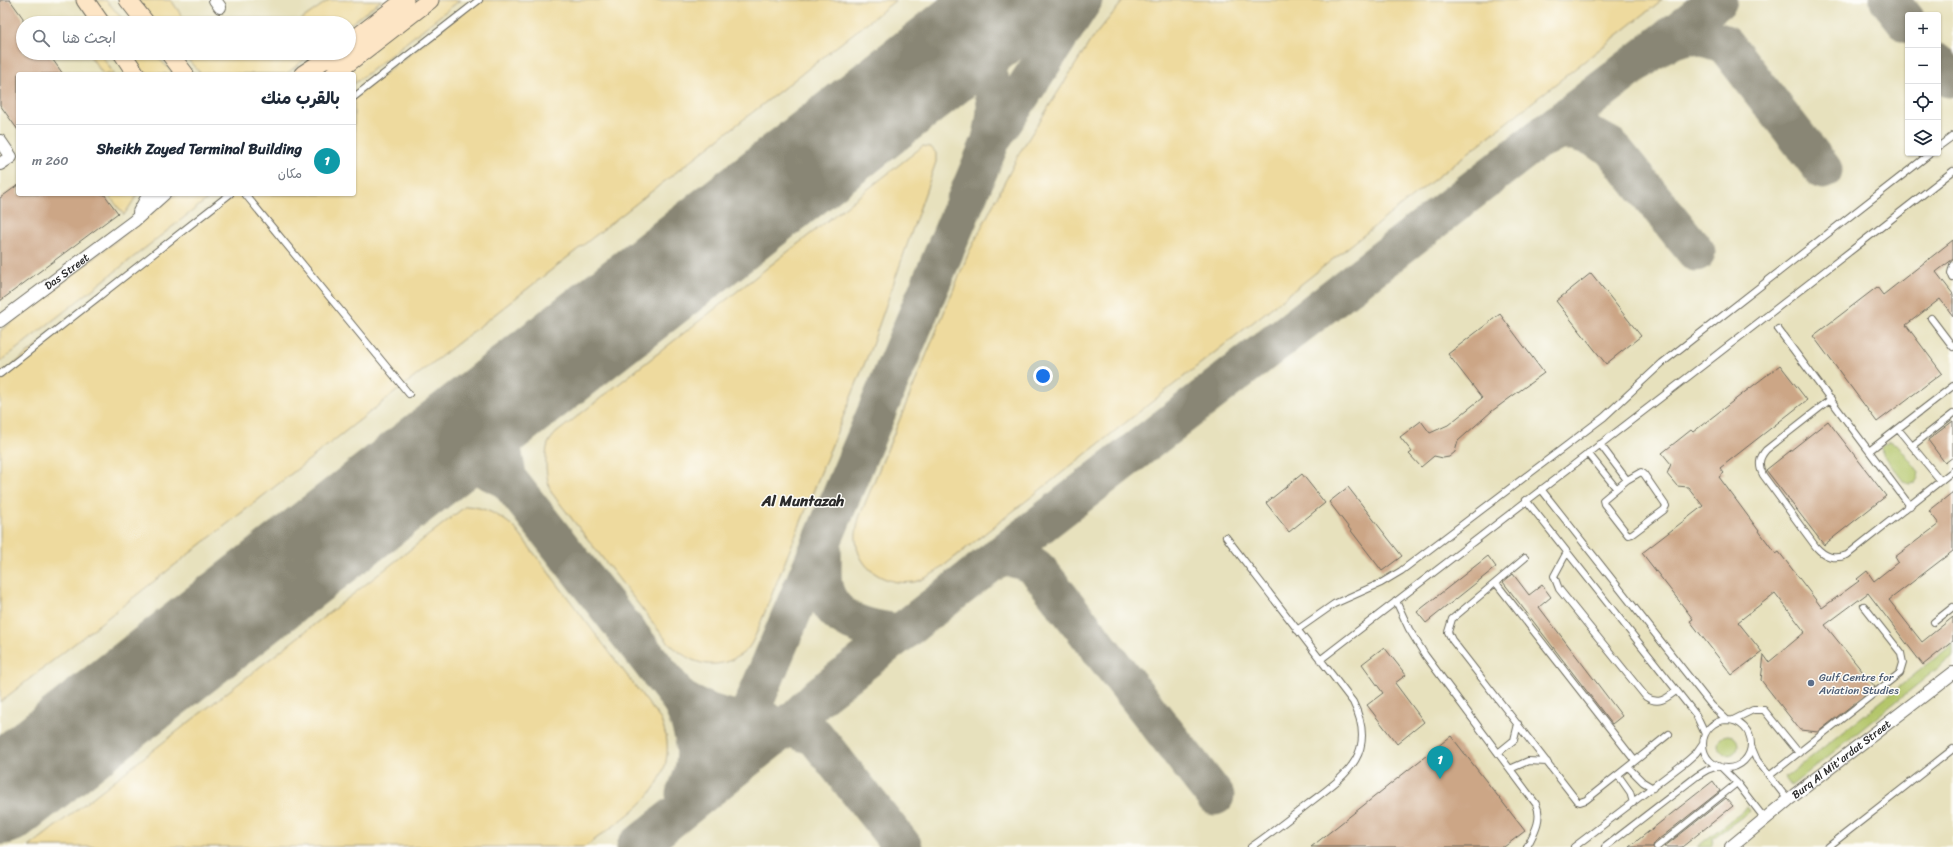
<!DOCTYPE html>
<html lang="ar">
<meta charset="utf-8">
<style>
:root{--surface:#fff;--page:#f2f2f3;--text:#1f2937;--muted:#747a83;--line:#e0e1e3;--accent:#0f766e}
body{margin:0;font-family:Sriracha,"Playpen Sans Arabic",sans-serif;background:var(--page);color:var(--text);direction:rtl}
.controls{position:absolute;right:12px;top:12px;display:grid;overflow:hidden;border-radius:4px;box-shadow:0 1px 3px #0004}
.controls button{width:36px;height:36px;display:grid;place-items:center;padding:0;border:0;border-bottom:1px solid var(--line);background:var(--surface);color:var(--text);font:20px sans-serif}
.you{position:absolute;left:1043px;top:376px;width:14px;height:14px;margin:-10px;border:3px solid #fff;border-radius:50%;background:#1a73e8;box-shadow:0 0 0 6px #1a73e833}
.badge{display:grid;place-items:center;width:26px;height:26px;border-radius:50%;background:var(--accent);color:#fff;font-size:13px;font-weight:700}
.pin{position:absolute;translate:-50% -33px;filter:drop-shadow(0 1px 2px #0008)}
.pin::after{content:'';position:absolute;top:21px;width:14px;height:12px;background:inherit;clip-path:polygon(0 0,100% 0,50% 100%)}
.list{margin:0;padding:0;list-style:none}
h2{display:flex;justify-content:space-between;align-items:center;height:52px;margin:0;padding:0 16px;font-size:17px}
h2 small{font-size:13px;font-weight:400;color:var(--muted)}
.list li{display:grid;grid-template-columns:26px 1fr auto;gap:12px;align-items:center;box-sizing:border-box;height:72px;padding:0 16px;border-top:1px solid var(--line)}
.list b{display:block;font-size:15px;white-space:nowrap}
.list p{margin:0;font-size:13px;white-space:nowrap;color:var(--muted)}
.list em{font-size:13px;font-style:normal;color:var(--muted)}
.icon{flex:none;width:22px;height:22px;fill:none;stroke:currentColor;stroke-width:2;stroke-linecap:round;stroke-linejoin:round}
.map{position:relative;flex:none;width:1953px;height:847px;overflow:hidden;direction:ltr}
.search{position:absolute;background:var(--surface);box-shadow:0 1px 3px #0004;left:16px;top:16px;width:340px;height:44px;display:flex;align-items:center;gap:10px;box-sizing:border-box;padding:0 14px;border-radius:22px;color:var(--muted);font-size:15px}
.panel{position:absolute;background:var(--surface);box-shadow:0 1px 3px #0004;left:16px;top:72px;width:340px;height:124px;border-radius:4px;direction:rtl}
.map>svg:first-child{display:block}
.green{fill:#b4c66a;stroke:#70784a}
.sand{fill:#eeda9e;stroke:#8c8264}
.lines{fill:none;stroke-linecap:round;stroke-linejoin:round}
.taxiway{stroke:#898674;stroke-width:39}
.runway{stroke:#898674;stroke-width:98}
.building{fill:#cca686}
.lane-casing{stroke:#6d6b5e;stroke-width:8}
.street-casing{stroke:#6d6b5e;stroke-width:14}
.secondary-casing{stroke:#6d6b5e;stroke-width:19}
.lane{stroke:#fff;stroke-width:6}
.street{stroke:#fff;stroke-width:12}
.secondary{stroke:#fde5c5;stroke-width:17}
.service-dot{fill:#5c6f8a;stroke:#fdfcf7;stroke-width:1.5}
.labels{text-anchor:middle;stroke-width:3;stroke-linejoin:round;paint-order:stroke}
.street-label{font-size:11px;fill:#2b2b2b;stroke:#fdfcf7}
.service-label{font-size:11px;fill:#4e5e75;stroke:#fdfcf7;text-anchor:start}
.district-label{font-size:15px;font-weight:bold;fill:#2b2b2b;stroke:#fdfcf7}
</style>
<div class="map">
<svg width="1953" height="847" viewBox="0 0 1953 847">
<rect width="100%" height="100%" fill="#fdfcf7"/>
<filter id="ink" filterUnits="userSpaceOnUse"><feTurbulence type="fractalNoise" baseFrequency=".025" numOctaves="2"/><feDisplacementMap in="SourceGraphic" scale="8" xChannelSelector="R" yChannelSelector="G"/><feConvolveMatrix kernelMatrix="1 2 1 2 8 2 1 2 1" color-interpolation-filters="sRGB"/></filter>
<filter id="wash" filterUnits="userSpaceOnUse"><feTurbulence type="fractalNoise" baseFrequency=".012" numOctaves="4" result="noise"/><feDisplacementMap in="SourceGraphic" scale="16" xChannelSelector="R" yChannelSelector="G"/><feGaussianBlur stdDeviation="0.9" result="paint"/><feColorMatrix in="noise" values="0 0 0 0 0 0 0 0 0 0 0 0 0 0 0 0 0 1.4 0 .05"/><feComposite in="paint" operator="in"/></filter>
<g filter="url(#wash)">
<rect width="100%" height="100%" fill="#e7e1bd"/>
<path class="green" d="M1889 441 1898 445 1919 472 1918 478 1915 483 1909 484 1904 482 1883 455 1882 446Z
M1953 644V656L1791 786 1785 778Z
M1718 745a10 10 0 1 1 20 0a10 10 0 1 1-20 0Z
M1747 807 1750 811 1713 838 1712 845 1710 847H1697Z"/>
<path class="sand" d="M90 0H106L126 23H107Z
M137 0H171L187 23H156Z
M329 0H382L349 25V23H296Z
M426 0H460L354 84V74H332Z
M479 0H896L0 702V375L231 194H354V98Z
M1124 0H1662L936 572C930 575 921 581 914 582 886 586 857 569 856 539 855 533 858 525 859 518L969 252 1020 152 1091 40Z
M88 53H100L114 74H103Z
M129 53H154L174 74H145Z
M182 53H234L248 56 253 53H313L286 74H201Z
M923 146 931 147 936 153V162L872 345 756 634C754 638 752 643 749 647 745 653 737 657 731 660 706 671 685 659 667 641L551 492C546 481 544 454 548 444 550 440 553 436 556 433Z
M108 194H138L124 215Z
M176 194H214L0 362V331Z
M466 506C485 507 499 515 514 527L661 720C663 727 666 734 667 741 672 793 621 819 585 847H29Z"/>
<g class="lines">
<path class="taxiway" d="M1889 0 1908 24
M1661 45 1677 38 1693 34 1725 44 1823 170
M1938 63 1949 78
M994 136 1083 0
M1537 140 1561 131H1574L1591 136 1611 147 1696 252
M409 476 436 459 470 461 508 480 680 699
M508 480 501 444 508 411 535 377
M822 545C823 558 821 573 823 585 830 623 870 630 901 633
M999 556C1014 558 1029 560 1039 571L1215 796
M781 729H793L815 736 903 847
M712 766 746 722 990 143C1000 108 1003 63 951 70 936 72 922 79 907 86
M685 794C703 761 696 731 680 699 708 716 735 722 768 722
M636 847 797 718 819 696 1718 0"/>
<path class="runway" d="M0 796 1017 0"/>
</g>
<g id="blocks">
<path class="building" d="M0 0H10L23 18V53H48L63 74H18V130L0 105Z
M18 185V194H104L118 213 0 301V198Z
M1953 240V259L1936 272 1953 294V316L1940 299 1906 325 1942 373 1877 422 1813 336 1877 287 1883 295Z
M1591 273 1641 336 1606 364 1556 301Z
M1500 314 1544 373 1492 411 1458 441 1455 452 1449 457 1443 458 1434 456 1421 467 1409 454 1412 452 1400 437 1421 421 1430 433 1448 425 1482 398 1448 354Z
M1780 365 1807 400 1720 468 1724 473 1719 477 1776 554 1779 552 1822 608 1859 581 1857 579 1867 571 1874 581 1898 562 1895 557 1939 524 1929 511 1953 492V551L1889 600 1922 642 1953 617V641L1923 665 1868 593 1825 625 1875 687 1818 732 1800 730 1761 680 1764 655 1769 662 1805 632 1775 593 1738 622 1762 652 1732 675 1690 621 1693 619 1642 553 1703 506 1688 487 1677 486 1667 474 1671 464 1662 453 1691 430 1693 432Z
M1828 421 1886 496 1824 545 1766 470Z
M1953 421V457L1945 463 1928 440Z
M1302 474 1325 503 1289 532 1266 503Z
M1348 487 1402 556 1382 571 1329 502Z
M1488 556 1496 567 1426 623 1417 612Z
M1513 574 1529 595 1542 585 1551 597 1539 607 1622 716 1612 724 1503 582Z
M1384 647 1406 675 1395 683 1424 722 1397 744 1367 705 1383 693 1362 664Z
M1451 736 1525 831 1504 847H1311Z
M1713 781 1720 791 1654 843 1653 847H1629Z
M1726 798 1733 806 1682 847H1664Z"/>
</g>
</g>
<g filter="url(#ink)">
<use href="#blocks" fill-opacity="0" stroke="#6d6b5e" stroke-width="1"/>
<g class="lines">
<g class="lane-casing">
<path id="lane" d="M354 97 479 0
M1938 147 1953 136
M245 194 409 394
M1953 265 1951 273 1953 278
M1931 318 1953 347
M1778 329 1910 506
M0 374 230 194
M1831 399 1766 450C1759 458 1758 465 1763 475L1816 547C1825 557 1834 560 1847 555L1953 471
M1898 429 1941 481
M1600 444 1627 480
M1912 446 1953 414
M1869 451 1953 386
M1588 453 1616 488
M1641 472 1644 474 1666 506 1664 510 1632 534 1628 535 1604 504 1603 500 1627 480Z
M1541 489 1712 706 1727 720
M1526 500 1696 715 1705 734
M1226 537 1353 702C1379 754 1345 776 1308 804 1289 819 1271 833 1251 847
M1567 552 1554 576 1559 589 1646 697C1658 705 1666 699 1676 691
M1525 558 1452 619 1448 632 1452 640 1577 801 1580 802 1586 800 1669 734
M1496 583 1635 761
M1396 601 1409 629 1425 655 1536 804C1543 819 1534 833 1527 847
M1934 622 1953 607
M1297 630 1334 604 1381 583 1401 571 1604 417 1662 363 1931 153
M1320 660C1531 497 1743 336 1953 171
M1703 744a24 24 0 1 1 48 0a24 24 0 1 1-48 0Z
M1733 720 1753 710H1764L1799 753
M1751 746 1757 760 1788 800
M1498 753 1514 740 1518 724
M1628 767 1643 782 1653 788
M1722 768 1737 783 1765 819
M1510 769 1528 761 1547 762
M1618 775 1630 792 1633 803
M1769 776 1900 673 1903 663 1901 653 1864 606
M1574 847 1687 761 1696 753 1703 743
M1605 847 1697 776 1707 770 1718 766
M1657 847 1737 783
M1828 847 1953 749"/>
</g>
<g class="street-casing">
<g id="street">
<path d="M215 0 220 7"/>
<path d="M0 141 11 157 0 164"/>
<path d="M139 212 149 194"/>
<path id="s1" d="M0 321 134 221 164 194"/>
<path id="s2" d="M1731 847 1788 800 1953 673"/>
</g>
</g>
<g class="secondary-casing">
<path id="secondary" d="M85 0 101 23
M128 0 146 23
M349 43 405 0
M122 53 136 74
M169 53 185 74
M303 74 335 53
M334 74 430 0"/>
</g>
<use href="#lane" class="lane"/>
<use href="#street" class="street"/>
<use href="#secondary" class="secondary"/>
</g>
</g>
<circle class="service-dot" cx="1811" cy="683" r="4"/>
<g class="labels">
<g class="street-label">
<text dy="4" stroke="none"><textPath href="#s1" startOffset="83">Das Street</textPath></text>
<text dy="4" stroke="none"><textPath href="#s2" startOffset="141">Burq Al Mit'ardat Street</textPath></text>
</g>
<g class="service-label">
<text x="1819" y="681">Gulf Centre for<tspan x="1819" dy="13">Aviation Studies</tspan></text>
</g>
<g class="district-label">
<text x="803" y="506">Al Muntazah</text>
</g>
</g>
</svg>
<div class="controls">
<button>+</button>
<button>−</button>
<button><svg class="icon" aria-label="locate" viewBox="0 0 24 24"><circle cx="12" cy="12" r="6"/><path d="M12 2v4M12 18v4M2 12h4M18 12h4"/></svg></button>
<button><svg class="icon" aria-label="layers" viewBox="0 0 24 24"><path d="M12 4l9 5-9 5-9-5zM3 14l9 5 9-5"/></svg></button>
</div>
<div class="you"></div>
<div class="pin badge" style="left:1440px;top:779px;background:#0f9aa8">1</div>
<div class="search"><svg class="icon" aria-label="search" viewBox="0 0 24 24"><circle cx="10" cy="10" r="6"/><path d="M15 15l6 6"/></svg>ابحث هنا</div>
<section class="panel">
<h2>بالقرب منك<small></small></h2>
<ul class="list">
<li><span class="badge" style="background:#0f9aa8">1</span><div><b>Sheikh Zayed Terminal Building</b><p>مكان</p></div><em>260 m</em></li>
</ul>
</section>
</div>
